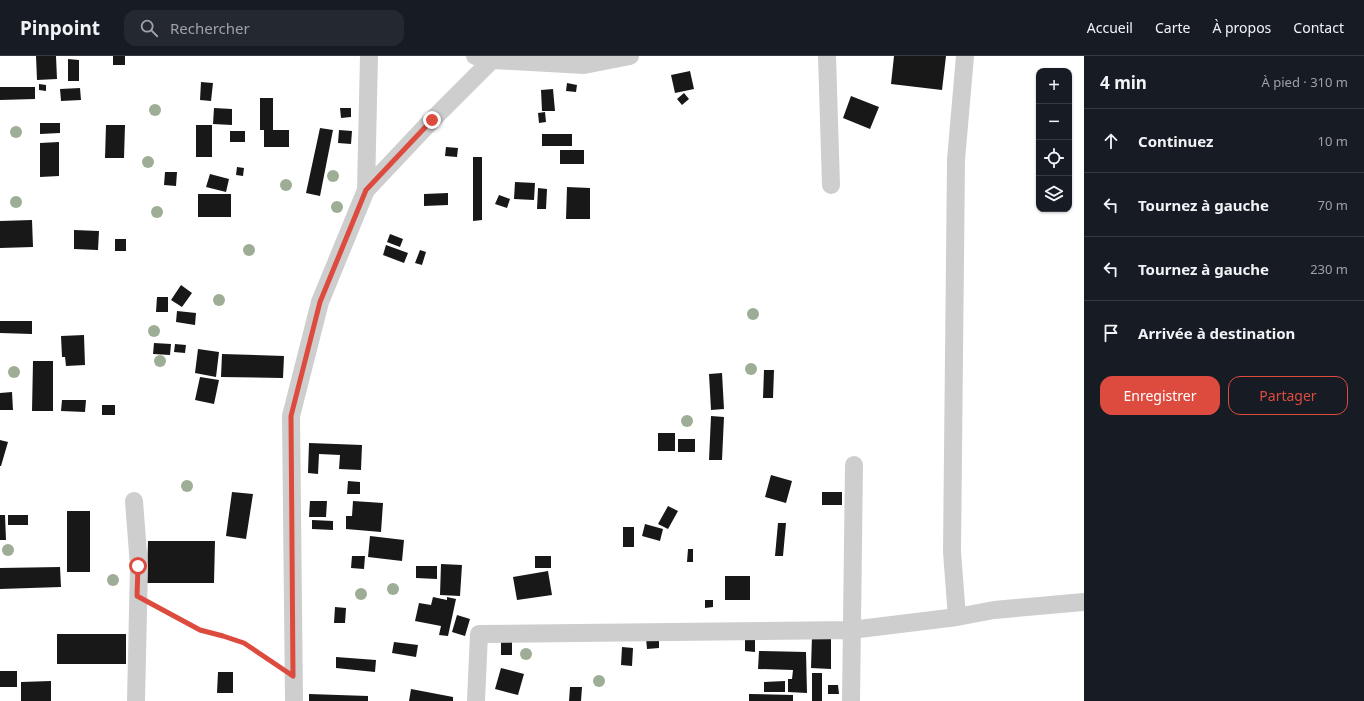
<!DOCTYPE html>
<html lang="fr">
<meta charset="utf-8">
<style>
:root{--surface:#171b24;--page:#242831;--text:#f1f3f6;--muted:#9ea1a6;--line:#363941;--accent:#dd4b3e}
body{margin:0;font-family:"Noto Sans",sans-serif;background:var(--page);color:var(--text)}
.controls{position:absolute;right:12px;top:12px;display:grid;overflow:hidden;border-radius:8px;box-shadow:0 1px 3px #0004}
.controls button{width:36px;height:36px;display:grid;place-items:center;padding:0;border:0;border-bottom:1px solid var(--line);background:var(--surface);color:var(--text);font:20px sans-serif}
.stop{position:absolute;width:12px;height:12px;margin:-9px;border:3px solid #dd4b3e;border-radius:50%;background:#fff}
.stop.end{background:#dd4b3e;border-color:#fff;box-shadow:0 1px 4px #0008}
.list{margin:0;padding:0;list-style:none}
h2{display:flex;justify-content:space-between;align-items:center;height:52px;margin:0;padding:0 16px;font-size:17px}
h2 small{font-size:13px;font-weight:400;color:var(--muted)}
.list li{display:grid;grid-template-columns:26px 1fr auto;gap:12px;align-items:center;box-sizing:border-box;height:64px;padding:0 16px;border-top:1px solid var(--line)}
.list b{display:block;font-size:15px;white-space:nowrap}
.list em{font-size:13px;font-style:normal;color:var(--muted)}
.actions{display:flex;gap:8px;padding:12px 16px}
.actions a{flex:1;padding:9px 0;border:1px solid var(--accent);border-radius:12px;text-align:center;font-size:14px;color:var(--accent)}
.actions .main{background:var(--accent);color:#fff}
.icon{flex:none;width:22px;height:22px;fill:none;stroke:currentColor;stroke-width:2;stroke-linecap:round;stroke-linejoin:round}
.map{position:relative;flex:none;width:1084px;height:645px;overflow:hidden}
header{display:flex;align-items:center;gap:24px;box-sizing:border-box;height:56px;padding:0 20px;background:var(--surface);border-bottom:1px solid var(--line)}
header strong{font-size:19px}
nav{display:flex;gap:22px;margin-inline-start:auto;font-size:14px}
.search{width:280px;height:36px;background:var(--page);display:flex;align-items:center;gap:10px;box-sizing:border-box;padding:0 14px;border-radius:12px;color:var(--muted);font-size:15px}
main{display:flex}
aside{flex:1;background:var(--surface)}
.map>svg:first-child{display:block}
.building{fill:#181818}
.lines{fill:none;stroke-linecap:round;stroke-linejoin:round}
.path{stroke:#cbcbcb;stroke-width:2.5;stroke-dasharray:2 2;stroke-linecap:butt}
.minor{stroke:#cecece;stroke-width:18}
.tree{fill:#9eae96}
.route{stroke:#dd4b3e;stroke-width:5}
</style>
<header>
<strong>Pinpoint</strong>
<div class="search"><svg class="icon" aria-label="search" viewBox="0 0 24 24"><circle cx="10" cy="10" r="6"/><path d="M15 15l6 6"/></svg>Rechercher</div>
<nav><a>Accueil</a><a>Carte</a><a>À propos</a><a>Contact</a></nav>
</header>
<main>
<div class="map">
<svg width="1084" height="645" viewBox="0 0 1084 645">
<rect width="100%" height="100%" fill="#fff"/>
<path class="building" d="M36 0H56L57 23 37 24Z
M113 0H125V9H113Z
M894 0H946L942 34 891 28Z
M68 3 79 4V25H68Z
M690 15 694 33 675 37 671 19Z
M201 26 213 27 211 45 200 44Z
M567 27 577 29 576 36 566 35Z
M39 28 46 29V35L39 34Z
M0 31H35V43L0 44Z
M80 32 81 44 61 45 60 33Z
M553 33 555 55H542L541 34Z
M684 37 689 43 682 49 677 43Z
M851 40 879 51 870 73 843 62Z
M260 42H273V74H289V91H264V74H260Z
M214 52 232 53V69L213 68Z
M340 52H351V61L341 62Z
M545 56 546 66 539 67 538 57Z
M40 67H60V77L40 78Z
M106 69H125L124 102H105Z
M196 69H212V101H196Z
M320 72 333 74 320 140 306 137Z
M339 74 352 75 351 88 338 87Z
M230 75H245V86H230Z
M542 78H572V90H542Z
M59 86V120L40 121V87Z
M446 91 458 92 457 101 445 100Z
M560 94H584V108H560Z
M473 101H482V164L473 165Z
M237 111 244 112 243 120 236 119Z
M165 116H177L176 130 164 129Z
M210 118 229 123 226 136 206 131Z
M515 126 535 127 534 144 514 143Z
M567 131 590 132V163H566Z
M538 132 547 133 546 153H537Z
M448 137V149L424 150V138Z
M198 138H231V161H198Z
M499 139 510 143 507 152 495 148Z
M32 164 33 191 0 192V165Z
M74 174 99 175 98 194 74 193Z
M390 178 403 183 400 191 387 186Z
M115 183H126V195H115Z
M386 189 408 197 404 207 383 199Z
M420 194 426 196 422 209 415 207Z
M181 229 192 237 182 251 171 244Z
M157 241H168V256H156Z
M177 255 196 257 195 269 176 266Z
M0 265H32V278L0 277Z
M84 279 85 309 66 310 65 301H62L61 280Z
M154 287 171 288 170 299 153 298Z
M175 288 186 289 185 297 174 296Z
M198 293 219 296 216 321 195 317Z
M222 298 284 300 283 322 221 321Z
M33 305H53V355H32Z
M764 314H774L773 342H763Z
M722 317 724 353 711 354 709 318Z
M200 321 219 324 214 348 195 344Z
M12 336 13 354H0V337Z
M62 344H86L85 356 61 355Z
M102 349H115V359H102Z
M711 360 724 361 722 404H709Z
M658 377H675V395H658Z
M678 383H695V396H678Z
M0 384 8 386 1 410H0Z
M309 387 362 389 361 414 339 413 340 399 319 398 318 418 308 417Z
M771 419 792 425 786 447 765 441Z
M348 425 360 426V438H347Z
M232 436 253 438 246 483 226 480Z
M822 436H842V449H822Z
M310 445H327L326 461H309Z
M353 445 383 447 381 476 346 473V460H352Z
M668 450 678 455 668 473 658 468Z
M67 455H90V516H67Z
M0 459H5L6 484H0Z
M8 459H28V469H8Z
M312 464 333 465V474L312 473Z
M778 467H786L783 500H775Z
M645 468 663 473 660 485 642 480Z
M623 471H634V491H623Z
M370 480 404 484 402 505 368 501Z
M148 485H215L214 527H147Z
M688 493H693V506H687Z
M352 500H365L364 513 351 512Z
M535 500H551V512H535Z
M441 508 462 509 460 540 440 539Z
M416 510H437V523L416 522Z
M60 511 61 531 0 533V512Z
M548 515 552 539 517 544 513 521Z
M725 520H750V544H725Z
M433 541 447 544V541L456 543 448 580 439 579 441 570 415 565 419 547 431 549Z
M705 544H713V551L705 552Z
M335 551 346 552 345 567H334Z
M457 559 470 563 465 580 452 576Z
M57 578H126V608H57Z
M745 579H755V596L745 595Z
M812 579 831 580V613L811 612Z
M659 581V592L647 593 646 582Z
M501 584H512V599H501Z
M394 586 418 589 416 601 392 597Z
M622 591 633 592 632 610 621 609Z
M759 595 806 596 807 637 788 636V623H792L793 614 758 613Z
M336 601 376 604 375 616 336 612Z
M501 612 524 618 518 639 495 633Z
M0 615H17V631H0Z
M218 616H233V637H217Z
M812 617H822V645H812Z
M51 625V645H21V626Z
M785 625V636H764V626Z
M828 629H838L839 638H828Z
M570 631H582L581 645H569Z
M411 633 453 641V645H409Z
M309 638 368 640V645H309Z
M749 638 793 639V645H749Z"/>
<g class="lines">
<path class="path" d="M155 550 200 574 223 580 244 587 276 609"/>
<path class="minor" d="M475 0 493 4 584 9 630 0
M827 0 831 129
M366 134 369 0
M134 445 139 510 136 645
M957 561 952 496 956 104 965 0
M294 645 291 360 320 246 366 134 432 64 496 0
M476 645 479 578 851 574 957 561 994 554 1084 546
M851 645 854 409"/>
</g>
<g class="tree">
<circle cx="155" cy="54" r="6"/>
<circle cx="16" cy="76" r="6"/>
<circle cx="148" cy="106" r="6"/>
<circle cx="333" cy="120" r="6"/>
<circle cx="286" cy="129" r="6"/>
<circle cx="16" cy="146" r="6"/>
<circle cx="337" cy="151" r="6"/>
<circle cx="157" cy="156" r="6"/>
<circle cx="249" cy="194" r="6"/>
<circle cx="219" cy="244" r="6"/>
<circle cx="753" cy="258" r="6"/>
<circle cx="154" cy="275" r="6"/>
<circle cx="160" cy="305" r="6"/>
<circle cx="751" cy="313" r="6"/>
<circle cx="14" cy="316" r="6"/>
<circle cx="687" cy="365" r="6"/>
<circle cx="187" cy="430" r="6"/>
<circle cx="8" cy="494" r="6"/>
<circle cx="113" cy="524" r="6"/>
<circle cx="393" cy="533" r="6"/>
<circle cx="361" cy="538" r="6"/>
<circle cx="526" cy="598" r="6"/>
<circle cx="599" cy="625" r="6"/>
</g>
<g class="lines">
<path class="route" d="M138 510 137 540 200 574 223 580 244 587 293 620 291 360 320 246 366 134 432 64"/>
</g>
</svg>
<div class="controls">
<button>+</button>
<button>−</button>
<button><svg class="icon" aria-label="locate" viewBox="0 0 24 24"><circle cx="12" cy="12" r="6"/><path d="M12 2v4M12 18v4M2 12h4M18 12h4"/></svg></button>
<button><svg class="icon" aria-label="layers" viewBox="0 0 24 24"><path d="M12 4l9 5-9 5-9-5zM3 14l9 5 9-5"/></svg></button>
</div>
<div class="stop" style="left:138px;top:510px"></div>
<div class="stop end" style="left:432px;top:64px"></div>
</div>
<aside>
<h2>4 min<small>À pied · 310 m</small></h2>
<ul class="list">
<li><svg class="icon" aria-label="ahead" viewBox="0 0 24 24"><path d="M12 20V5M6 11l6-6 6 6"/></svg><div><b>Continuez</b></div><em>10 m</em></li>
<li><svg class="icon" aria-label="left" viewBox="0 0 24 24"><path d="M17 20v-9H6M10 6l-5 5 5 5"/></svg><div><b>Tournez à gauche</b></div><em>70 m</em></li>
<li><svg class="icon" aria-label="left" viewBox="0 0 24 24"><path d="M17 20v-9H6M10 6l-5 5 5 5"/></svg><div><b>Tournez à gauche</b></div><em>230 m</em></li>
<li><svg class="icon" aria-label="arrive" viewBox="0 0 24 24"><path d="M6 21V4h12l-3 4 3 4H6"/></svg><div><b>Arrivée à destination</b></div></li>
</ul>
<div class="actions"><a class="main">Enregistrer</a><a>Partager</a></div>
</aside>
</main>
